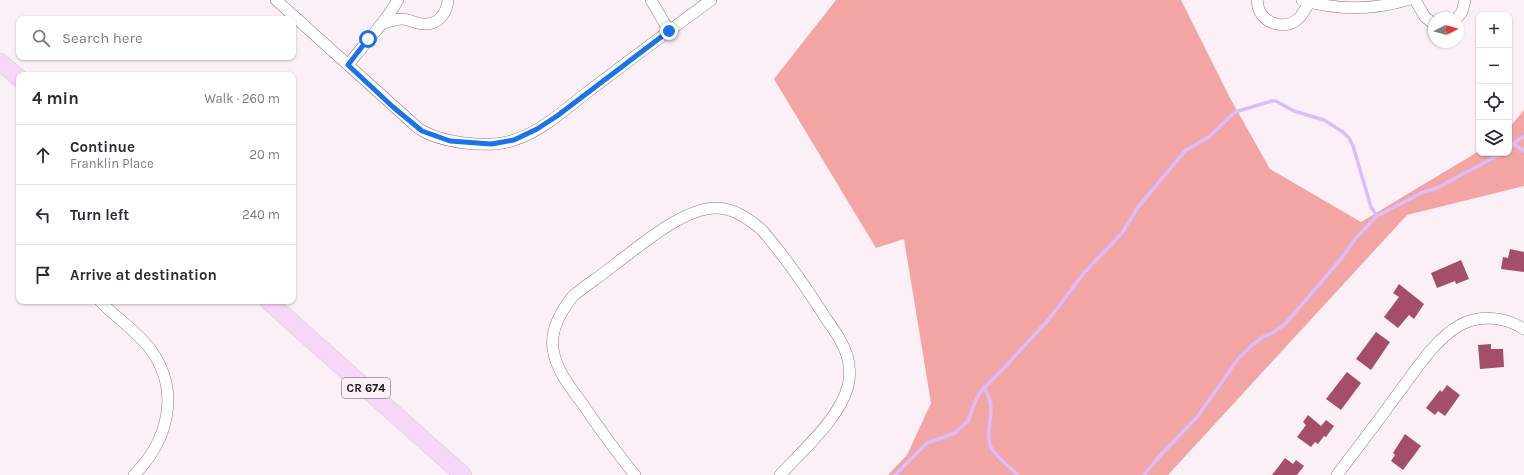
<!DOCTYPE html>
<meta charset="utf-8">
<style>
:root{--surface:#fff;--page:#f7f7f7;--text:#2b2b33;--muted:#7c7c81;--line:#e1e1e2}
body{margin:0;font-family:Karla,sans-serif;background:var(--page);color:var(--text)}
.controls{position:absolute;right:12px;top:12px;display:grid;overflow:hidden;border-radius:8px;box-shadow:0 1px 3px #0004}
.controls button{width:36px;height:36px;display:grid;place-items:center;padding:0;border:0;border-bottom:1px solid var(--line);background:var(--surface);color:var(--text);font:20px sans-serif}
.compass{position:absolute;left:1428px;top:12px;width:36px;height:36px;border-radius:50%;background:var(--surface);box-shadow:0 1px 3px #0004;rotate:85deg}
.stop{position:absolute;width:12px;height:12px;margin:-9px;border:3px solid #1a73e8;border-radius:50%;background:#fff}
.stop.end{background:#1a73e8;border-color:#fff;box-shadow:0 1px 4px #0008}
.list{margin:0;padding:0;list-style:none}
h2{display:flex;justify-content:space-between;align-items:center;height:52px;margin:0;padding:0 16px;font-size:17px}
h2 small{font-size:13px;font-weight:400;color:var(--muted)}
.list li{display:grid;grid-template-columns:26px 1fr auto;gap:12px;align-items:center;box-sizing:border-box;height:60px;padding:0 16px;border-top:1px solid var(--line)}
.list b{display:block;font-size:15px;white-space:nowrap}
.list p{margin:0;font-size:13px;white-space:nowrap;color:var(--muted)}
.list em{font-size:13px;font-style:normal;color:var(--muted)}
.icon{flex:none;width:22px;height:22px;fill:none;stroke:currentColor;stroke-width:2;stroke-linecap:round;stroke-linejoin:round}
.map{position:relative;flex:none;width:1524px;height:475px;overflow:hidden}
.search{position:absolute;background:var(--surface);box-shadow:0 1px 3px #0004;left:16px;top:16px;width:280px;height:44px;display:flex;align-items:center;gap:10px;box-sizing:border-box;padding:0 14px;border-radius:8px;color:var(--muted);font-size:15px}
.panel{position:absolute;background:var(--surface);box-shadow:0 1px 3px #0004;left:16px;top:72px;width:280px;height:232px;border-radius:8px}
.map>svg:first-child{display:block}
.forest{fill:#f3a5a4}
.lines{fill:none;stroke-linecap:round;stroke-linejoin:round}
.stream{stroke:#dabdfd;stroke-width:3.5}
.building{fill:#a44e6a}
.street-casing{stroke:#917686;stroke-width:12}
.primary-casing{stroke:#d2d0d1;stroke-width:18}
.street{stroke:#fff;stroke-width:11}
.primary{stroke:#f6d6f9;stroke-width:17}
.route{stroke:#1a73e8;stroke-width:5}
.labels{text-anchor:middle;stroke-width:3;stroke-linejoin:round;paint-order:stroke}
.shield{fill:#fcf0f7;stroke:#61565c;stroke-width:1}
.shield-label{font-size:12px;font-weight:bold;fill:#1e141a}
</style>
<div class="map">
<svg width="1524" height="475" viewBox="0 0 1524 475">
<rect width="100%" height="100%" fill="#fcf0f7"/>
<path class="forest" d="M836 0H1181L1230 98 1270 169 1361 222 1479 151V153H1509V128L1524 110V186L1407 215 1168 475H888L907 455 931 403 904 239 876 248 774 79Z"/>
<g class="lines">
<path class="stream" d="M1514 144 1524 151
M1509 147 1524 136
M984 387C986 392 989 396 990 401 994 415 985 431 990 445 994 456 1010 467 1018 475
M895 475 927 443 955 433 968 421 975 402 981 391 1004 368 1049 319 1084 273 1122 233 1138 207 1186 150 1209 137 1235 112 1272 101H1276L1294 111 1324 120 1343 132 1349 138 1353 146 1371 207 1377 216
M1144 475 1157 459 1198 416 1238 359 1252 345 1263 337 1274 332 1286 323 1341 259 1355 239 1377 216 1423 192 1437 188 1502 153"/>
</g>
<path class="building" d="M1510 249 1524 252V272L1501 269 1503 257 1508 258Z
M1461 260 1469 279 1456 284 1455 281 1437 288 1431 273Z
M1399 284 1424 304 1414 319 1409 315 1398 328 1384 317 1399 297 1393 293Z
M1376 332 1390 342 1371 370 1356 359Z
M1491 344V349H1503L1504 367 1480 369 1478 345Z
M1347 372 1361 383 1341 410 1326 399Z
M1447 385 1460 395 1445 416 1438 411 1435 415 1426 408 1440 390 1442 392Z
M1308 415 1321 426 1326 420 1334 426 1326 437 1324 436 1318 444 1315 442 1311 447 1297 437 1306 425 1303 422Z
M1405 434 1421 446 1403 470 1391 461 1395 455 1393 453Z
M1285 458 1293 464 1296 460 1304 466 1297 475H1272Z"/>
<g class="lines">
<g class="street-casing">
<path id="street" d="M276 0 418 128C440 143 489 149 514 140 544 131 572 103 597 85 635 56 673 28 711 0
M651 0 669 31
M1257 0C1258 4 1258 9 1260 12 1268 26 1288 29 1299 18 1303 14 1306 7 1310 2
M1302 0C1336 10 1373 10 1407 0
M1415 0 1425 17 1434 24
M1457 18 1462 12 1465 0
M383 23C389 22 396 19 402 19 409 19 416 24 424 24 438 25 447 13 448 0
M348 65C365 43 384 24 398 0
M100 301C116 318 137 331 151 350 181 392 168 441 134 475
M635 475C616 452 599 428 582 403 570 387 556 370 553 349 550 329 561 311 573 296 586 285 601 276 614 265 640 246 683 208 716 208 734 208 749 219 762 230 785 257 806 287 825 317 834 330 844 343 848 359 850 368 850 378 848 386 840 418 802 451 780 475
M1337 475C1358 447 1379 420 1399 392 1417 369 1434 340 1460 325 1480 314 1505 317 1524 329"/>
</g>
<g class="primary-casing">
<path id="primary" d="M0 62 19 78
M268 301 463 475"/>
</g>
<use href="#street" class="street"/>
<use href="#primary" class="primary"/>
</g>
<g class="lines">
<path class="route" d="M368 39 348 65 393 107 422 131 450 141 491 144 514 140 537 129 557 116 669 31"/>
</g>
<g class="labels">
<rect class="shield" x="342" y="378" width="48" height="20" rx="3"/>
<g class="shield-label">
<text x="366" y="392">CR 674</text>
</g>
</g>
</svg>
<div class="controls">
<button>+</button>
<button>−</button>
<button><svg class="icon" aria-label="locate" viewBox="0 0 24 24"><circle cx="12" cy="12" r="6"/><path d="M12 2v4M12 18v4M2 12h4M18 12h4"/></svg></button>
<button><svg class="icon" aria-label="layers" viewBox="0 0 24 24"><path d="M12 4l9 5-9 5-9-5zM3 14l9 5 9-5"/></svg></button>
</div>
<svg class="compass" viewBox="-18 -18 36 36"><path d="M0-13l5 13h-10z" fill="#e53935"/><path d="M0 13l5-13h-10z" fill="#7c7c81"/></svg>
<div class="stop" style="left:368px;top:39px"></div>
<div class="stop end" style="left:669px;top:31px"></div>
<div class="search"><svg class="icon" aria-label="search" viewBox="0 0 24 24"><circle cx="10" cy="10" r="6"/><path d="M15 15l6 6"/></svg>Search here</div>
<section class="panel">
<h2>4 min<small>Walk · 260 m</small></h2>
<ul class="list">
<li><svg class="icon" aria-label="ahead" viewBox="0 0 24 24"><path d="M12 20V5M6 11l6-6 6 6"/></svg><div><b>Continue</b><p>Franklin Place</p></div><em>20 m</em></li>
<li><svg class="icon" aria-label="left" viewBox="0 0 24 24"><path d="M17 20v-9H6M10 6l-5 5 5 5"/></svg><div><b>Turn left</b></div><em>240 m</em></li>
<li><svg class="icon" aria-label="arrive" viewBox="0 0 24 24"><path d="M6 21V4h12l-3 4 3 4H6"/></svg><div><b>Arrive at destination</b></div></li>
</ul>
</section>
</div>
